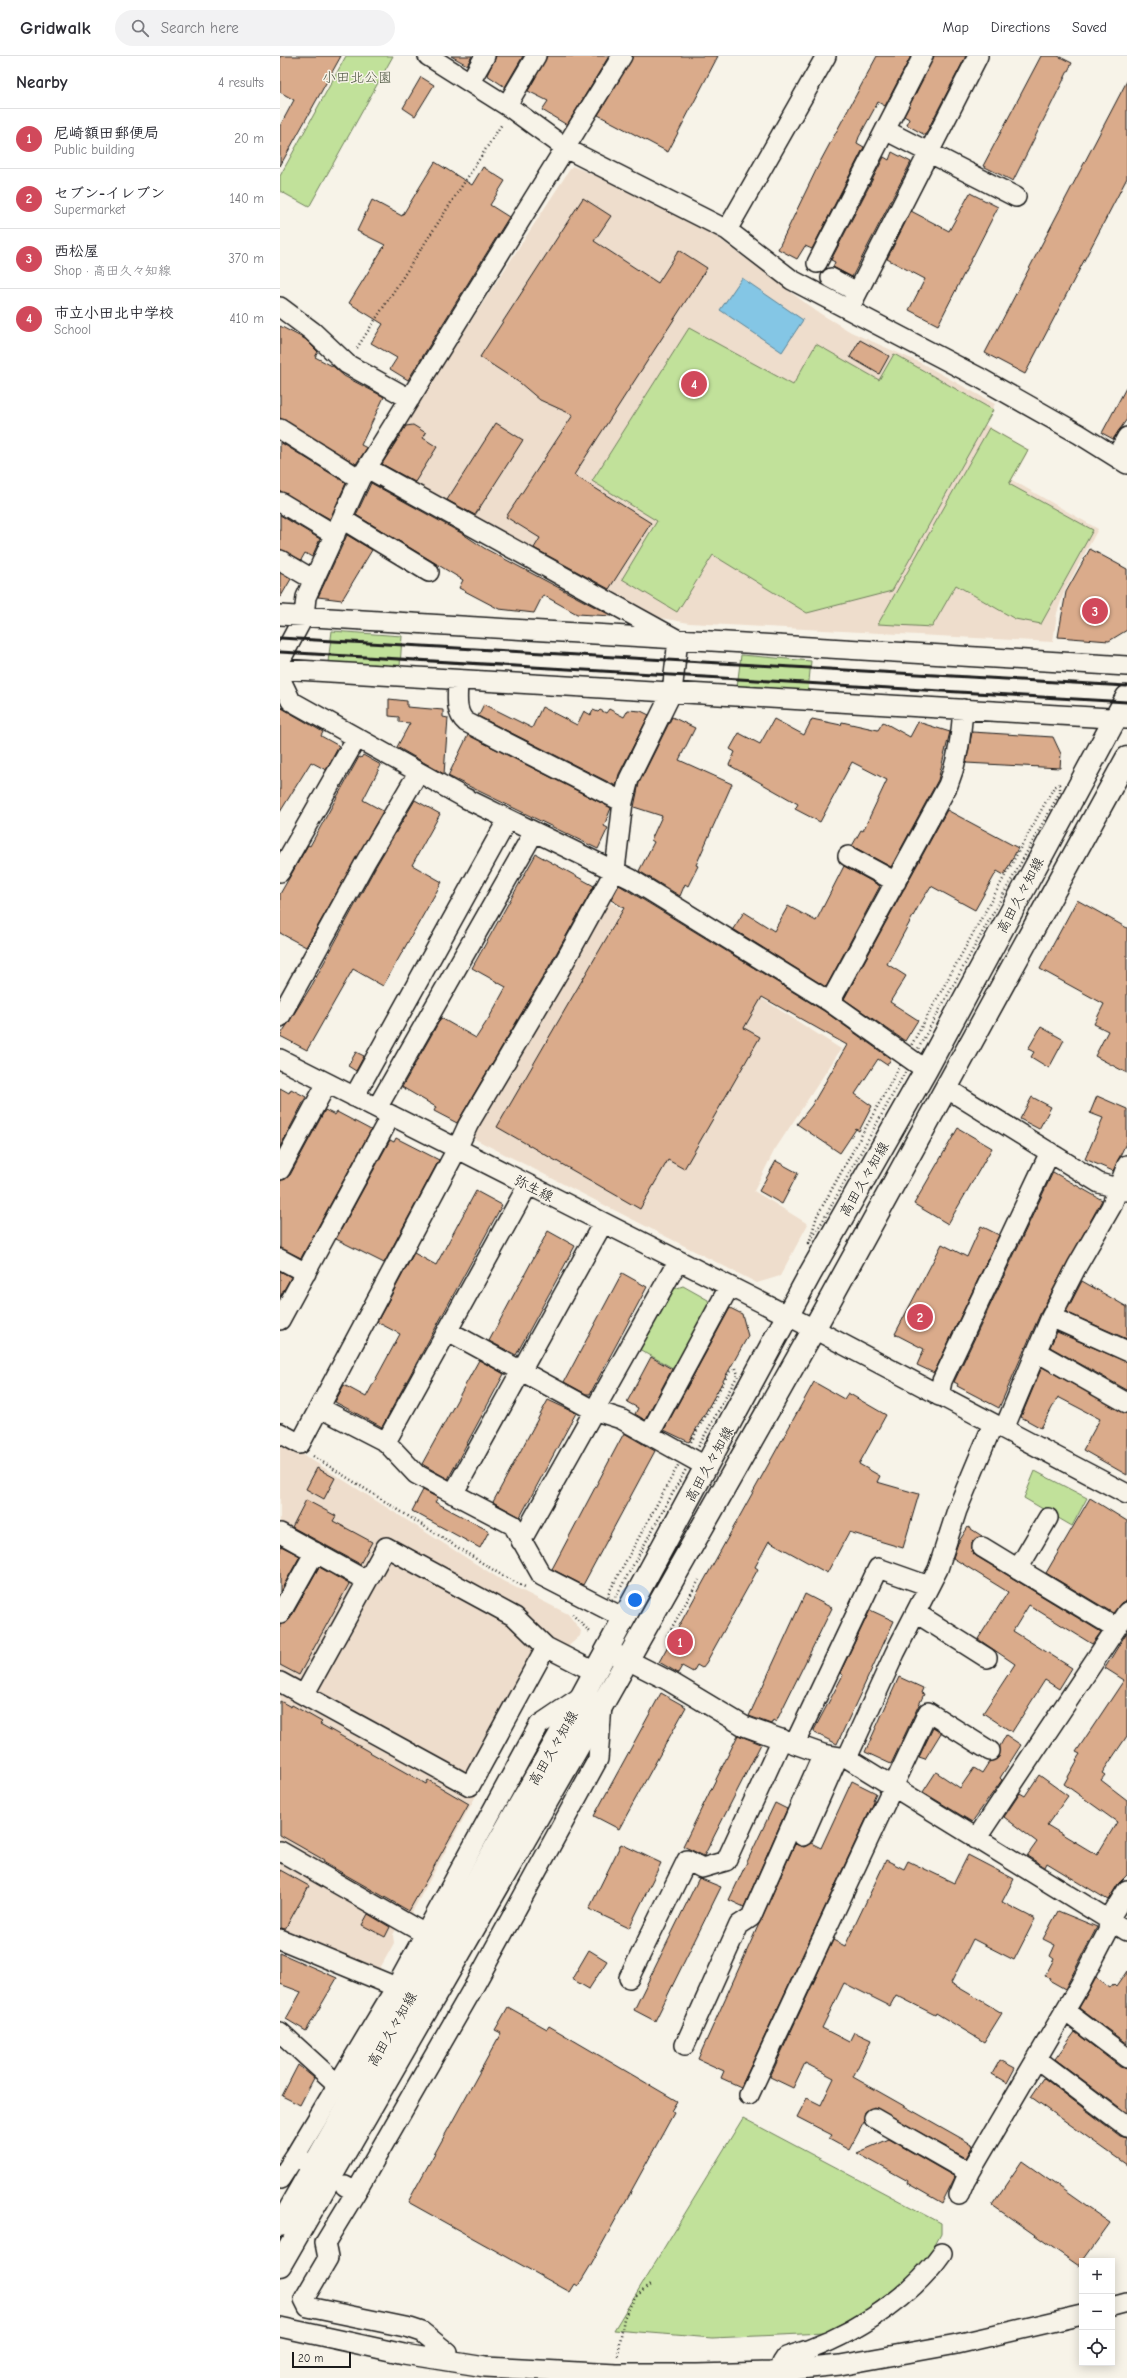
<!DOCTYPE html>
<meta charset="utf-8">
<style>
:root{--surface:#fff;--page:#f2f2f3;--text:#2b2b33;--muted:#7c7c81;--line:#e1e1e2;--accent:#d1495b}
body{margin:0;font-family:"Comic Neue","Klee One",sans-serif;background:var(--page);color:var(--text)}
.controls{position:absolute;right:12px;bottom:12px;display:grid;overflow:hidden;border-radius:0px;box-shadow:0 2px 10px #0003}
.controls button{width:36px;height:36px;display:grid;place-items:center;padding:0;border:0;border-bottom:1px solid var(--line);background:var(--surface);color:var(--text);font:20px sans-serif}
.scale{position:absolute;left:12px;bottom:10px;width:59px;box-sizing:border-box;padding-left:4px;border:2px solid #1c1c1c;border-top:0;font-size:11px;line-height:14px;white-space:nowrap;color:#1c1c1c;-webkit-text-stroke:3px #f7f3e8;paint-order:stroke}
.you{position:absolute;left:355px;top:1544px;width:14px;height:14px;margin:-10px;border:3px solid #fff;border-radius:50%;background:#1a73e8;box-shadow:0 0 0 6px #1a73e833}
.badge{display:grid;place-items:center;width:26px;height:26px;border-radius:50%;background:var(--accent);color:#fff;font-size:13px;font-weight:700}
.pin{position:absolute;translate:-50% -50%;border:2px solid #fff;box-shadow:0 1px 4px #0006}
.list{margin:0;padding:0;list-style:none}
h2{display:flex;justify-content:space-between;align-items:center;height:52px;margin:0;padding:0 16px;font-size:17px}
h2 small{font-size:13px;font-weight:400;color:var(--muted)}
.list li{display:grid;grid-template-columns:26px 1fr auto;gap:12px;align-items:center;box-sizing:border-box;height:60px;padding:0 16px;border-top:1px solid var(--line)}
.list b{display:block;font-size:15px;white-space:nowrap}
.list p{margin:0;font-size:13px;white-space:nowrap;color:var(--muted)}
.list em{font-size:13px;font-style:normal;color:var(--muted)}
.icon{flex:none;width:22px;height:22px;fill:none;stroke:currentColor;stroke-width:2;stroke-linecap:round;stroke-linejoin:round}
.map{position:relative;flex:none;width:847px;height:2322px;overflow:hidden}
header{display:flex;align-items:center;gap:24px;box-sizing:border-box;height:56px;padding:0 20px;background:var(--surface);border-bottom:1px solid var(--line)}
header strong{font-size:19px}
nav{display:flex;gap:22px;margin-inline-start:auto;font-size:14px}
.search{width:280px;height:36px;background:var(--page);display:flex;align-items:center;gap:10px;box-sizing:border-box;padding:0 14px;border-radius:22px;color:var(--muted);font-size:15px}
main{display:flex}
aside{flex:1;background:var(--surface)}
.map>svg:first-child{display:block}
.built{fill:#edc}
.green{fill:#c1e19a;stroke:#6e7e5b}
.water{fill:#84c6e5;stroke:#5a8295}
.building{fill:#daab8b;stroke:#1c1c1c}
.lines{fill:none;stroke-linecap:round;stroke-linejoin:round}
.minor-casing{stroke:#1c1c1c;stroke-width:22}
.major-casing{stroke:#1c1c1c;stroke-width:25}
.path{stroke:#1c1c1c;stroke-width:2.5;stroke-dasharray:1 3;stroke-linecap:butt}
.minor{stroke:#f7f3e8;stroke-width:19}
.major{stroke:#f7f3e8;stroke-width:22}
.rail{stroke:#1c1c1c;stroke-width:3}
.labels{text-anchor:middle;stroke-width:3;stroke-linejoin:round;paint-order:stroke}
.park-label{font-size:14px;fill:#4e5742;stroke:#f7f3e8}
.street-label{font-size:14px;fill:#1c1c1c;stroke:#f7f3e8}
</style>
<header>
<strong>Gridwalk</strong>
<div class="search"><svg class="icon" aria-label="search" viewBox="0 0 24 24"><circle cx="10" cy="10" r="6"/><path d="M15 15l6 6"/></svg>Search here</div>
<nav><a>Map</a><a>Directions</a><a>Saved</a></nav>
</header>
<main>
<aside>
<h2>Nearby<small>4 results</small></h2>
<ul class="list">
<li><span class="badge">1</span><div><b>尼崎額田郵便局</b><p>Public building</p></div><em>20 m</em></li>
<li><span class="badge">2</span><div><b>セブン-イレブン</b><p>Supermarket</p></div><em>140 m</em></li>
<li><span class="badge">3</span><div><b>西松屋</b><p>Shop · 高田久々知線</p></div><em>370 m</em></li>
<li><span class="badge">4</span><div><b>市立小田北中学校</b><p>School</p></div><em>410 m</em></li>
</ul>
</aside>
<div class="map">
<svg width="847" height="2322" viewBox="0 0 847 2322">
<rect width="100%" height="100%" fill="#f7f3e8"/>
<filter id="ink" filterUnits="userSpaceOnUse"><feTurbulence type="fractalNoise" baseFrequency=".025" numOctaves="2"/><feDisplacementMap in="SourceGraphic" scale="8" xChannelSelector="R" yChannelSelector="G"/><feConvolveMatrix kernelMatrix="1 2 1 2 8 2 1 2 1" color-interpolation-filters="sRGB"/></filter>
<g filter="url(#ink)">
<path class="built" d="M292 110 374 143 429 175 536 255 571 276 643 308 715 348 704 368 749 394 732 424 818 473 785 534 777 557 773 586 409 567 375 561 98 408Z
M324 842 561 993 494 1095 474 1135 528 1168 500 1220 477 1227 189 1080Z
M0 1384 223 1525 288 1558 301 1575 300 1580 268 1608 265 1606 257 1621 258 1627 130 1860 124 1857 113 1879 114 1887 98 1916 0 1877Z"/>
<path class="green" d="M66 0H113L29 151 0 135V120Z
M409 272 513 329 536 288 599 324 614 298 713 354 612 535 527 557 433 499 397 556 342 523 377 465 312 425Z
M709 372 748 394 729 428 813 474 761 568 735 563 676 529 652 571 598 568Z
M52 575 122 580 120 611 48 606Z
M461 599 531 605 528 635 457 631Z
M403 1230 428 1244 430 1254 396 1314 359 1293 391 1234Z
M755 1415 807 1442 792 1470 744 1442Z
M463 2062 661 2167V2178L647 2204 629 2222 586 2254 544 2277 432 2282 334 2274Z"/>
<path class="water" d="M462 222 523 264 502 296 440 254Z"/>
<path class="building" d="M0 0H61L0 110V70L14 44 0 36Z
M171 0H192L187 9Z
M216 0H243L225 31 207 19Z
M267 0H329L287 69 262 54 268 45 248 35Z
M353 0H438L388 96 318 59Z
M597 0H631L605 50 598 46 579 81 577 87 584 91 532 193 525 190 517 203 498 193 540 106Z
M654 0H686L645 79 627 69 629 63 624 60Z
M761 0H778L792 7 733 125 703 110Z
M141 21 154 29 135 60 123 52Z
M847 25V122L745 318 705 297Z
M612 96 631 106 572 221 553 211 555 206 551 204 604 101 609 104Z
M155 106 192 129 203 111 225 125 210 149 229 161 128 324 110 313 117 302 91 287 103 268 69 247 105 189 77 175 92 144 122 160Z
M690 137 718 151 658 269 629 254 645 223 607 203 631 155 669 175Z
M303 142 331 160 314 185 378 227 399 194 427 212 294 419 371 467 329 533 254 492 260 482 226 461 293 359 260 344 240 327 200 301Z
M0 270 25 283 38 296 35 301 54 311 64 320 104 341 81 389 87 392 76 408 0 362Z
M580 284 609 300 599 318 570 301Z
M847 330V363L833 383 822 377Z
M216 367 243 384 195 459 167 444Z
M133 369 146 377 143 382 157 391 135 426 102 408 126 370Z
M0 386 66 427 50 463 0 435Z
M91 427 183 478 204 492 332 560 297 558 263 539 254 557 219 553 179 532 183 524 76 459Z
M0 459 40 483 32 501 25 497 21 504 0 493Z
M67 479 92 494 62 544 38 541Z
M810 493 847 513V574L829 585 778 581 786 536Z
M0 517 11 523 0 542Z
M109 643 127 645V651L163 654V661L168 662 164 718 117 691 130 667 119 666V661L109 660Z
M204 648 252 672 262 651 297 669 304 655 311 659 313 654 318 656 320 654 326 657 329 653 344 661 348 654 361 655 369 659 339 718 336 730 198 660Z
M0 651 43 676 41 680 59 690 46 714 31 706 0 756Z
M392 661 415 672 399 704 452 728 416 809 418 810 408 830 405 828 400 840 359 815 374 786 371 784 382 760 354 751 359 727Z
M494 663 524 679 532 663 561 669 562 666 598 674 603 666 630 681 638 666 670 676 658 724 611 811 572 790 581 774 583 775 607 724 572 706 540 766 515 753 518 748 449 709 455 696 450 693 459 677 480 688Z
M692 676 773 681 781 698 780 712 686 707Z
M188 679 331 752 324 770 328 772 318 793 168 720Z
M83 699 101 709 83 744 103 755 26 891 0 877V838L28 789 30 790 79 701 81 702Z
M135 744 160 758 132 809 162 826 103 930 73 913 27 994 0 980 32 929 96 810Z
M667 754 738 792 724 819 717 815 695 854 651 830 638 851 607 908 626 920 610 946 638 964 625 985 564 943Z
M256 798 314 830 271 907 177 1067 154 1055 156 1051 122 1031 161 962 196 982 209 962 226 931 192 912Z
M564 810 600 830 546 931 453 873 464 856 494 875 508 850 536 865Z
M339 829 544 955 611 1003 607 1009 598 1003 575 1038 592 1050 579 1075 576 1073 560 1097 517 1068 532 1049 567 989 482 941 464 972 480 981 404 1113 388 1104 360 1153 217 1071 344 852 331 844Z
M797 844 847 872V1017L815 1000 828 975 814 968 824 948 760 913Z
M761 971 784 984 769 1012 751 1001 754 996 748 993Z
M76 996 84 1000 76 1015 68 1010Z
M0 1032 9 1037 11 1033 26 1041 0 1091Z
M817 1040 847 1053V1085L833 1115 805 1103 823 1062 810 1057Z
M752 1041 771 1051 759 1073 740 1063Z
M45 1054 55 1059 57 1056 91 1074 21 1202 0 1192V1125L10 1119Z
M678 1072 712 1092 668 1168 634 1148Z
M116 1082 159 1104 104 1207 56 1183 110 1084 114 1086Z
M496 1105 518 1117 502 1148 479 1135Z
M773 1116 822 1144 761 1256 719 1352 677 1330 678 1328 674 1326Z
M196 1135 222 1149 102 1371 55 1346 64 1329 86 1341 120 1278 97 1266 134 1197 156 1209Z
M701 1170 719 1179 654 1317 637 1309 644 1293 615 1278 662 1188 687 1201Z
M268 1175 295 1190 236 1299 209 1285Z
M0 1215 11 1221 0 1241Z
M342 1217 367 1231 310 1338H306L284 1326Z
M802 1225 847 1251V1283L786 1256Z
M450 1252 462 1258 468 1280 409 1386 384 1374Z
M777 1276 847 1306V1334L770 1291Z
M371 1301 392 1313 365 1364 355 1358 358 1352 347 1346Z
M199 1304 224 1318 168 1423 142 1408Z
M762 1311 847 1358V1419L803 1394 820 1363 778 1341 761 1372 741 1361Z
M534 1326 564 1343 568 1337 606 1359 579 1408 600 1420 597 1426 639 1438 623 1492 569 1476 547 1517 489 1485 475 1511 478 1513 426 1607 422 1612 417 1609 413 1616 402 1610 398 1617 379 1606Z
M268 1344 296 1357 240 1461 213 1446Z
M344 1377 375 1395 303 1529 272 1513Z
M37 1412 55 1422 44 1443 26 1433Z
M143 1434 158 1442 155 1446 209 1475 200 1492 132 1455Z
M810 1442 847 1465V1545L842 1546 833 1557 766 1517Z
M26 1444 56 1460 53 1465 92 1486 80 1508 12 1471Z
M688 1471 702 1480 692 1486V1496L696 1500 821 1576 812 1588 749 1549 733 1575 792 1612 779 1633 765 1624 732 1676 703 1657 735 1608 698 1583 728 1536 673 1502 678 1487Z
M1 1490 20 1500 0 1536V1493Z
M39 1511 69 1528 19 1619 0 1609V1569L10 1563Z
M525 1538 552 1552 496 1666 493 1664 491 1668 469 1660Z
M590 1554 614 1565 557 1688 535 1677 534 1674 563 1619 560 1617Z
M847 1576V1680L822 1717 825 1719 821 1724 847 1744V1819L838 1828 828 1844 767 1807 765 1811 747 1800 757 1786 724 1761 740 1737 745 1740 759 1719 788 1740 767 1769 817 1799 837 1766 784 1728 797 1705 796 1704 800 1698 796 1696 844 1624 825 1612Z
M619 1621 643 1632 641 1637 644 1638 611 1708 585 1696Z
M381 1637 406 1651 339 1773 314 1760Z
M0 1645 11 1651 12 1649 42 1666 40 1668 146 1728 148 1724 189 1748 129 1855 43 1806 44 1804 0 1779Z
M653 1672 661 1677 645 1703 639 1701Z
M458 1679 481 1688 424 1800 403 1790Z
M726 1679 741 1689 720 1722 722 1724 692 1766 643 1736 656 1716 680 1732 694 1712 702 1717 709 1706 719 1701 720 1690Z
M572 1725 596 1737 593 1744H595L461 2031 441 2022 444 2015 418 2003 515 1788 524 1791 531 1787 541 1792Z
M495 1747 507 1753 464 1851 449 1844Z
M341 1788 381 1807 349 1872 309 1853Z
M688 1799 734 1823 722 1846 755 1863 734 1904 693 1883 671 1927 722 1957 704 1986 656 1957 655 1959 616 1939 610 1950 564 1927 542 1972 569 1986 574 1976 591 1984 573 2021 693 2089 686 2102 594 2051 585 2056 584 2066 569 2094 549 2083 552 2079 517 2061 527 2042 541 2049 554 2022 525 2007 513 2032 490 2021 553 1884 565 1890 606 1804 624 1813 628 1805 674 1827Z
M0 1814 29 1830 5 1873 0 1872Z
M419 1822 441 1831 375 1965 354 1954Z
M778 1855 817 1871 785 1933 769 1924 770 1922 765 1920 774 1903 770 1900 775 1889 763 1883Z
M88 1858 110 1871 105 1881 82 1869Z
M309 1894 327 1905 309 1933 292 1923Z
M0 1897 57 1922 26 1975 6 1963 21 1936 0 1928Z
M847 1915V1988L799 1952 816 1922 830 1932 833 1928 836 1931Z
M228 1951 267 1973 269 1970 397 2045 391 2055 394 2057 309 2212 298 2230 295 2228 290 2236 128 2146 221 1977 215 1974Z
M795 1976 840 2011 847 2013V2057L775 2003Z
M720 2004 735 2012 727 2027 712 2018Z
M18 2009 34 2022 20 2049 2 2040Z
M764 2022 840 2080 847 2082V2109L751 2041Z
M609 2083 675 2121 662 2147 627 2127 628 2125 577 2097Z
M742 2105 830 2167 799 2210 712 2149Z"/>
<g class="lines">
<g class="minor-casing">
<path id="minor" d="M148 0 232 53 287 93 447 174 512 224 700 322 799 378 847 408
M190 26 205 0
M227 49 256 0
M605 74 736 141
M447 174 546 0
M537 207 643 0
M551 222 577 236
M0 251 32 275 67 308 130 343
M569 253 698 0
M0 373 80 423
M836 401 847 381
M0 446 55 479
M62 463 149 516
M0 504 34 524
M0 559 847 610
M0 605 24 560 26 541 80 423 342 0
M0 613 847 663
M0 622 11 645 185 742 351 823 550 946 646 1014
M178 624C178 638 174 656 186 666L343 746
M568 800 616 826
M0 816 76 683
M550 946 668 729C678 704 681 680 683 653
M0 961 86 805 138 717
M0 1003 534 1273 847 1438
M666 1032 819 1127 847 1135
M74 1041 228 763
M97 1052 254 776
M0 1114 47 1027
M0 1203 26 1217
M771 1261 847 1295
M0 1264 111 1059
M168 1275 313 1354 341 1363 427 1411
M757 1296 847 1347
M659 1340 662 1325 770 1096
M40 1352 106 1386 136 1418 233 1469 262 1520 344 1562
M724 1373 771 1261 797 1210 831 1151 847 1109
M0 1377 20 1388 177 1093 188 1069 281 912 335 814 343 746 349 723 392 636 398 584 87 412
M369 1379 449 1231
M106 1386 248 1129
M173 1438 323 1167
M0 1477 87 1525
M241 1485 398 1205
M702 1491 836 1572
M738 1513 768 1462
M636 1557 707 1602
M0 1558 35 1496
M334 1597 389 1625 464 1670 543 1698 567 1702 847 1875
M0 1626 190 1730 266 1591
M24 1639 106 1491 235 1561 266 1591 315 1616
M515 1687 598 1512 649 1530
M567 1702 615 1597 658 1513 677 1454 713 1368
M523 1780 558 1701
M696 1783 847 1556
M0 1795 145 1878
M0 1883 116 1931
M349 1922 407 1804 422 1812 446 1805 502 1683
M785 1955 847 2002
M0 1976 57 2028
M405 1989 459 1869 471 1861 543 1698
M757 2003 847 2071
M469 2039 648 1656 710 1695
M594 2062 690 2117
M24 2105 15 2100 116 1931 259 1669 302 1640
M0 2123 15 2100
M65 2130 76 2136 192 1934 318 1703 322 1649
M76 2136 45 2187 48 2202 24 2243 28 2251 130 2272 142 2276 168 2297V2305
M679 2139 685 2125 800 1929 828 1875 829 1863 847 1834
M832 2251 847 2247
M0 2271 124 2298 205 2311 336 2318H417L491 2316 560 2309 677 2288 802 2259
M503 2315 502 2307 506 2301C563 2285 627 2247 662 2197"/>
</g>
<g class="major-casing">
<path id="major" d="M0 2169 302 1640 530 1218 646 1014 847 641
M0 2209 322 1649 534 1273 847 702"/>
</g>
<path class="path" d="M77 292 222 68
M780 728V736L544 1163 529 1187 537 1160 774 731Z
M456 1312 458 1319 336 1540 329 1547 328 1538 449 1316Z
M33 1400 223 1520 245 1531
M292 1558 311 1577
M387 1580 419 1524
M338 2300 344 2262 355 2241 370 2229"/>
<use href="#minor" class="minor"/>
<use href="#major" class="major"/>
<path class="rail" d="M0 582 847 630
M0 596 847 646"/>
</g>
</g>
<g class="labels">
<g class="park-label">
<text x="77" y="26">小田北公園</text>
</g>
<g class="street-label">
<text transform="translate(740 839) rotate(-62)" y="5">高田久々知線</text>
<text transform="translate(584 1123) rotate(-60)" y="5">高田久々知線</text>
<text transform="translate(254 1132) rotate(27)" y="5">弥生線</text>
<text transform="translate(429 1408) rotate(-61)" y="5">高田久々知線</text>
<text transform="translate(273 1692) rotate(-60)" y="5">高田久々知線</text>
<text transform="translate(112 1973) rotate(-60)" y="5">高田久々知線</text>
</g>
</g>
</svg>
<div class="controls">
<button>+</button>
<button>−</button>
<button><svg class="icon" aria-label="locate" viewBox="0 0 24 24"><circle cx="12" cy="12" r="6"/><path d="M12 2v4M12 18v4M2 12h4M18 12h4"/></svg></button>
</div>
<div class="scale">20 m</div>
<div class="you"></div>
<div class="pin badge" style="left:400px;top:1586px">1</div>
<div class="pin badge" style="left:640px;top:1261px">2</div>
<div class="pin badge" style="left:815px;top:555px">3</div>
<div class="pin badge" style="left:414px;top:328px">4</div>
</div>
</main>
